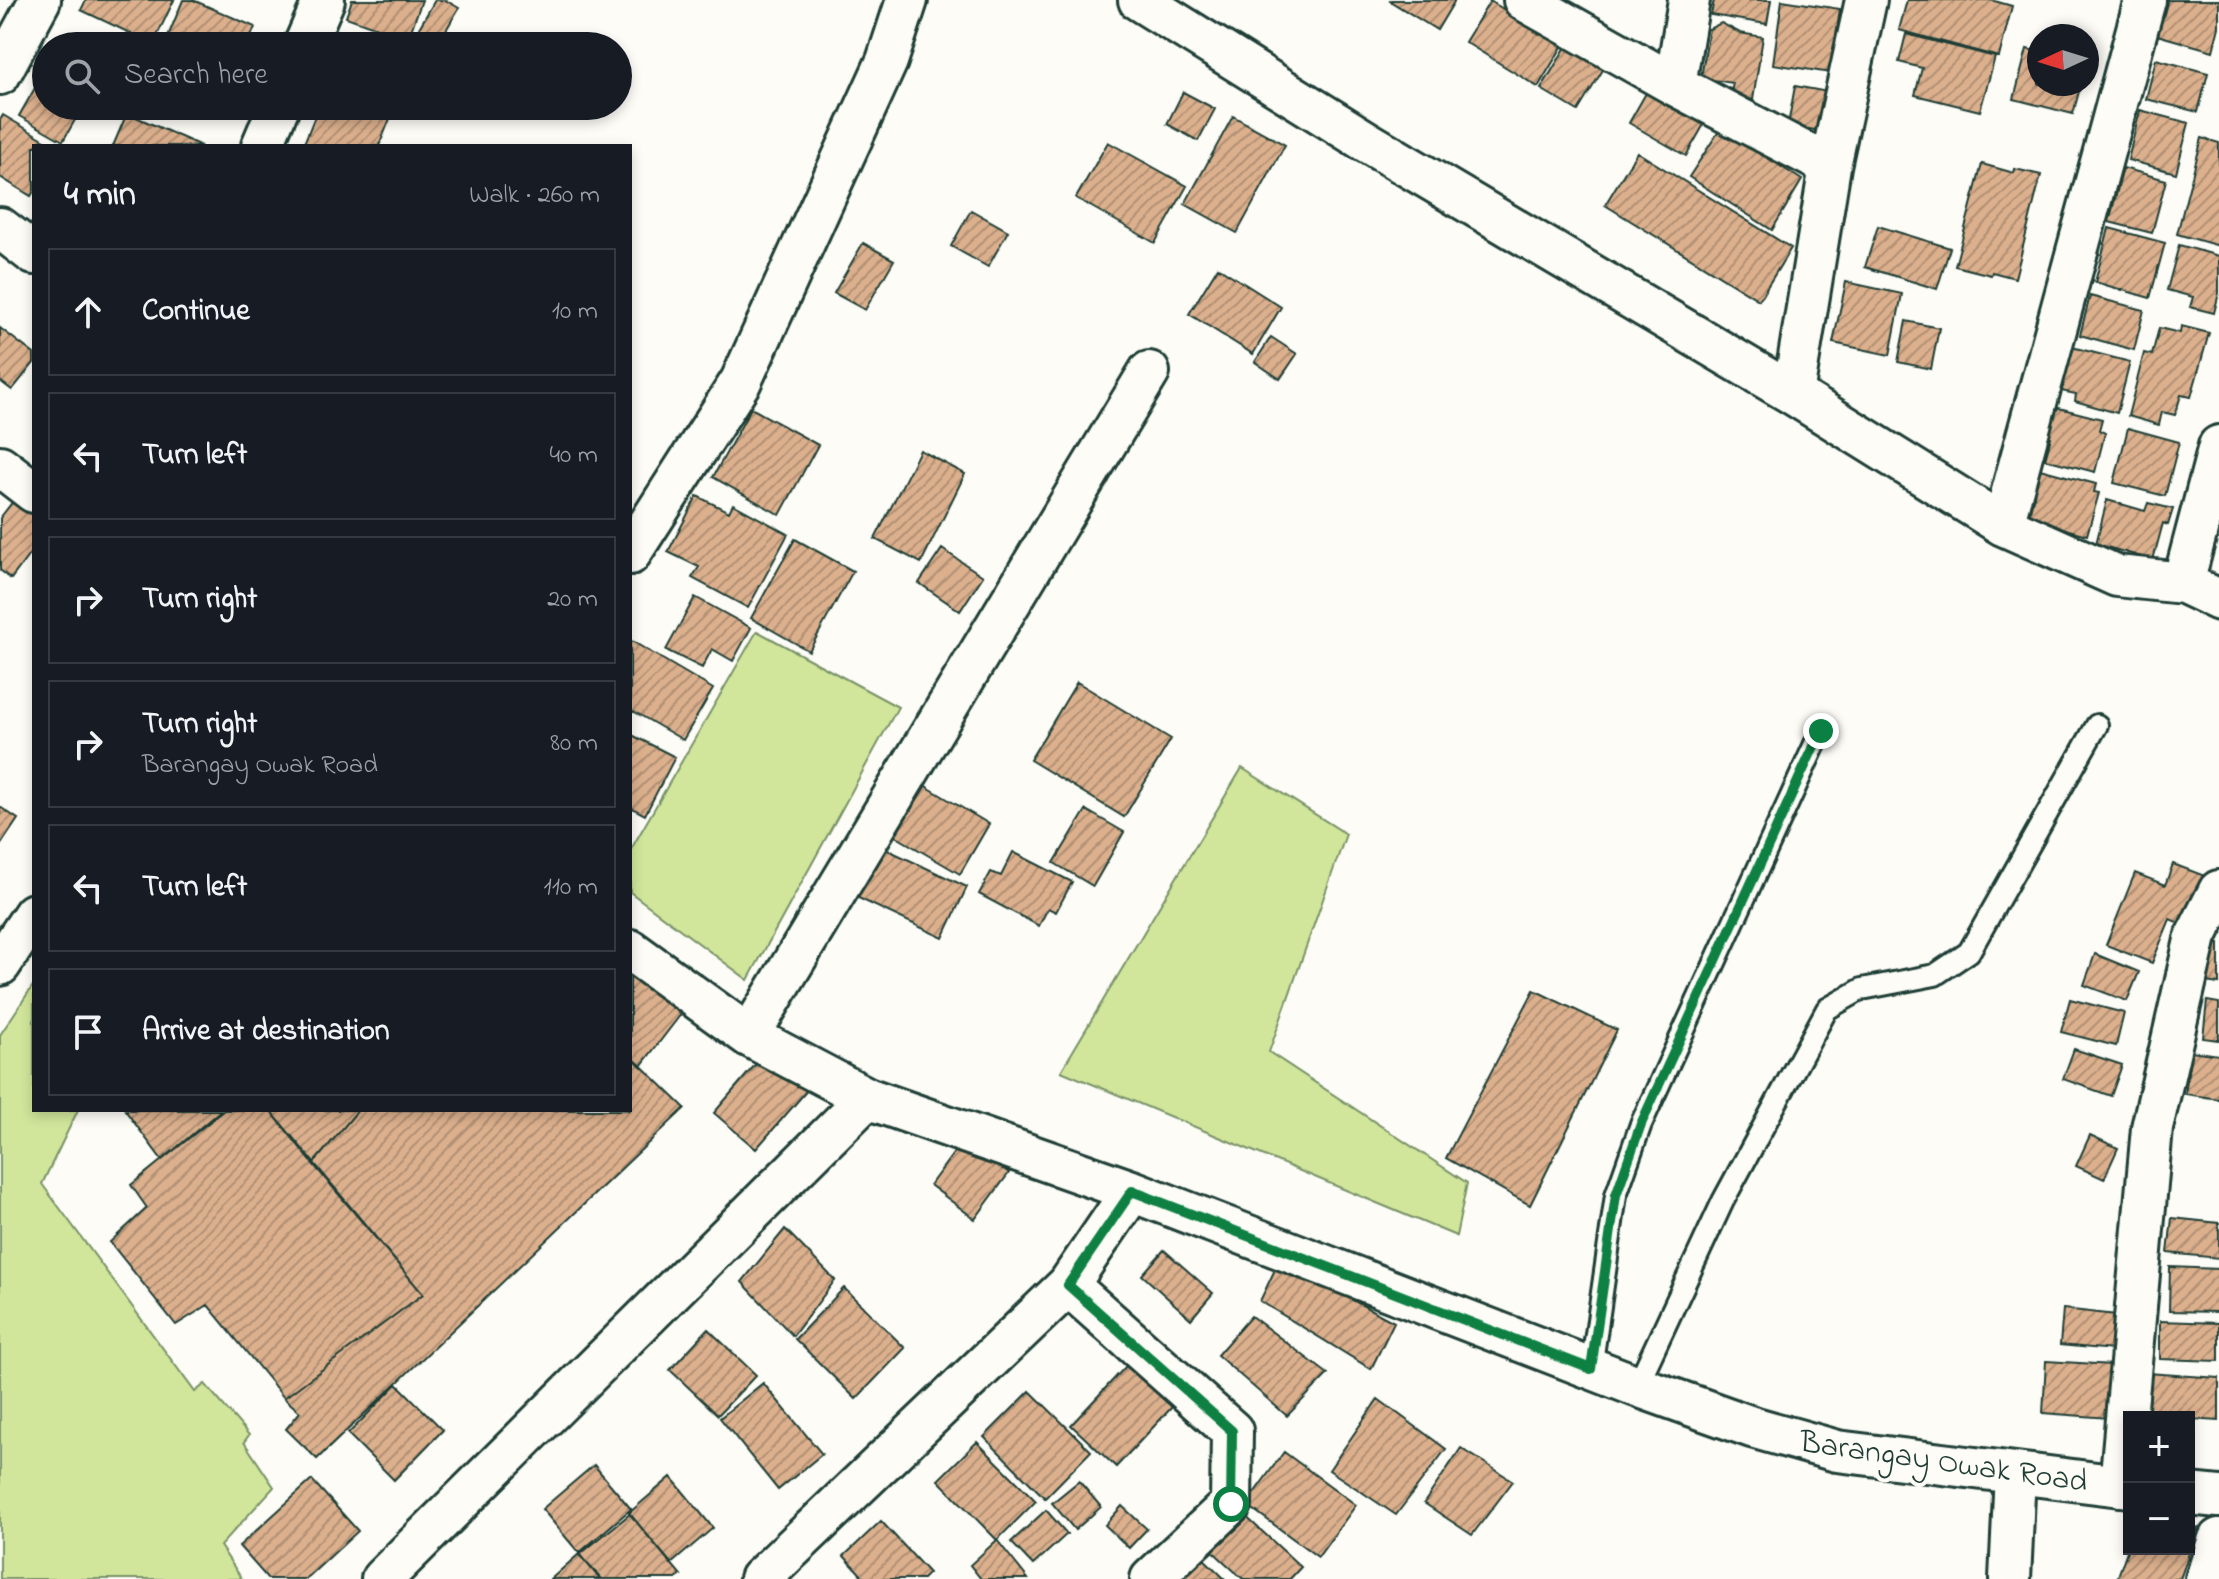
<!DOCTYPE html>
<meta charset="utf-8">
<style>
:root{--surface:#171b24;--page:#242831;--text:#f1f3f6;--muted:#9ea1a6;--line:#363941}
body{margin:0;font-family:"Indie Flower",sans-serif;background:var(--page);color:var(--text)}
.controls{position:absolute;right:24px;bottom:24px;display:grid;overflow:hidden;border-radius:0px;box-shadow:0 4px 12px #0003}
.controls button{width:72px;height:72px;display:grid;place-items:center;padding:0;border:0;border-bottom:2px solid var(--line);background:var(--surface);color:var(--text);font:40px sans-serif}
.compass{position:absolute;left:2027px;top:24px;width:72px;height:72px;border-radius:50%;background:var(--surface);box-shadow:0 4px 12px #0003;rotate:266deg}
.stop{position:absolute;width:24px;height:24px;margin:-18px;border:6px solid #0b8043;border-radius:50%;background:#fff}
.stop.end{background:#0b8043;border-color:#fff;box-shadow:0 2px 8px #0008}
.list{margin:0;padding:0;list-style:none}
h2{display:flex;justify-content:space-between;align-items:center;height:104px;margin:0;padding:0 32px;font-size:34px}
h2 small{font-size:26px;font-weight:400;color:var(--muted)}
.list li{display:grid;grid-template-columns:52px 1fr auto;gap:24px;align-items:center;box-sizing:border-box;height:128px;margin:0 16px 16px;padding:0 16px;border:2px solid var(--line);border-radius:0px}
.list b{display:block;font-size:30px;white-space:nowrap}
.list p{margin:0;font-size:26px;white-space:nowrap;color:var(--muted)}
.list em{font-size:26px;font-style:normal;color:var(--muted)}
.icon{flex:none;width:44px;height:44px;fill:none;stroke:currentColor;stroke-width:2;stroke-linecap:round;stroke-linejoin:round}
.map{position:relative;flex:none;width:2219px;height:1579px;overflow:hidden}
.search{position:absolute;background:var(--surface);box-shadow:0 4px 12px #0003;left:32px;top:32px;width:600px;height:88px;display:flex;align-items:center;gap:20px;box-sizing:border-box;padding:0 28px;border-radius:44px;color:var(--muted);font-size:30px}
.panel{position:absolute;background:var(--surface);box-shadow:0 4px 12px #0003;left:32px;top:144px;width:600px;height:968px;border-radius:0px}
.map>svg:first-child{display:block}
.green{fill:#d1e69b;stroke:#789268;stroke-width:2}
.building{fill:url(#building-hatch);stroke:#1f3d34;stroke-width:2}
.lines{fill:none;stroke-linecap:round;stroke-linejoin:round}
.lane-casing{stroke:#1f3d34;stroke-width:26}
.street-casing{stroke:#1f3d34;stroke-width:46}
.lane{stroke:#fdfcf7;stroke-width:20}
.street{stroke:#fdfcf7;stroke-width:40}
.route{stroke:#0b8043;stroke-width:10}
.labels{text-anchor:middle;stroke-width:8;stroke-linejoin:round;paint-order:stroke}
.street-label{font-size:32px;fill:#1f3d34;stroke:#fdfcf7}
</style>
<div class="map">
<svg width="2219" height="1579" viewBox="0 0 2219 1579">
<defs>
<pattern id="building-hatch" width="6" height="6" patternUnits="userSpaceOnUse" patternTransform="scale(2)"><rect width="6" height="6" fill="#dcb08d"/><path d="M-1 1l2-2M0 6l6-6M5 7l2-2" fill="none" stroke="#b29074"/></pattern>
</defs>
<rect width="100%" height="100%" fill="#fdfcf7"/>
<filter id="ink" filterUnits="userSpaceOnUse"><feTurbulence type="fractalNoise" baseFrequency=".0125" numOctaves="2"/><feDisplacementMap in="SourceGraphic" scale="16" xChannelSelector="R" yChannelSelector="G"/><feConvolveMatrix kernelMatrix="1 2 1 2 8 2 1 2 1" color-interpolation-filters="sRGB"/></filter>
<g filter="url(#ink)">
<path class="green" d="M757 631 898 707 748 980 630 892V851Z
M1242 768 1346 834 1269 1052 1467 1183 1456 1236 1061 1071Z
M34 984V1110H78L42 1184 195 1392 205 1384 249 1435 244 1442 274 1487 220 1546 242 1579H0V1035Z"/>
<path class="building" d="M86 0H174L153 44 81 10Z
M183 0H193L255 27 247 46H164Z
M352 0H422L408 39 346 17Z
M435 0H445L459 8 439 42 418 30Z
M1391 0H1455L1437 30 1390 1Z
M1714 0H1771L1767 24 1711 15Z
M1782 0 1840 9 1831 73 1773 64Z
M1907 0H1991L2012 6 1999 57 1899 30Z
M2166 0H2219V27L2213 51 2157 35Z
M1490 1 1563 45 1538 87 1465 42Z
M1721 23 1740 33 1763 37 1753 100 1730 97 1733 83 1701 78 1709 29Z
M329 31 363 46H322Z
M1906 34 1995 57 1980 111 1915 95 1922 68 1899 62Z
M1567 45 1604 68 1578 111 1541 89Z
M2027 49 2039 52V84H2081L2073 114 2014 99Z
M2156 59 2208 73 2198 112 2146 99Z
M43 74 46 75V106H83L63 141 19 116Z
M1650 86 1707 119 1686 156 1629 123Z
M1795 86 1828 92 1820 131 1788 125Z
M1183 92 1215 109 1198 141 1167 124Z
M319 106H367L391 116 379 146H303Z
M2140 110 2189 123 2176 173 2128 160Z
M127 113 201 146H113Z
M3 115 55 146H34V191L31 196 0 177V120Z
M1233 116 1285 145 1237 233 1185 204Z
M1721 128 1802 180 1772 230 1689 177Z
M2202 138 2219 143V246L2177 234Z
M1108 142 1187 186 1155 243 1076 198Z
M1637 152 1791 248 1759 300 1605 205Z
M1982 164 2014 173 2015 169 2041 175 2015 278 1992 272 1991 275 1955 266Z
M2123 168 2166 180 2152 233 2109 222Z
M971 210 1008 231 988 267 951 246Z
M1878 226 1950 248 1937 289 1865 267Z
M2109 228 2165 243 2150 298 2095 282Z
M863 243 894 260 865 310 834 293Z
M2179 245 2219 256V293L2214 313 2190 307 2193 297 2167 290Z
M1218 267 1281 307 1253 354 1189 314Z
M1846 282 1902 294 1890 355 1833 343Z
M2090 296 2144 310 2134 350 2080 335Z
M1906 321 1939 328 1931 369 1898 362Z
M2181 326 2209 333 2191 397 2181 395 2175 415 2162 412 2159 425 2128 416 2144 353 2152 355 2159 328 2180 333Z
M0 328 34 354V363L12 390 0 381Z
M1271 337 1297 354 1280 379 1255 362Z
M2072 347 2130 362 2117 413 2075 401 2076 394 2061 391Z
M2051 406 2102 419 2099 430 2105 433 2095 472 2045 459 2051 437 2044 434Z
M751 408 818 445 780 515 713 477Z
M2128 428 2179 442 2165 496 2114 483Z
M920 450 965 474 921 563 875 539Z
M2036 468 2096 484 2094 492 2099 493 2087 535 2028 519 2034 495 2029 494Z
M697 496 729 512 733 504 788 534 748 608 692 578 699 567 668 552Z
M14 500 34 515V548L11 579 0 570V518Z
M2107 500 2145 511 2148 503 2173 509 2168 525 2163 523 2153 560 2096 544Z
M795 539 853 571 809 651 751 618Z
M942 549 983 576 960 611 919 583Z
M695 597 751 628 733 661 712 649 702 668 666 650Z
M630 640 713 689 683 740 633 711 630 715Z
M1077 682 1171 739 1124 817 1030 760Z
M630 734 675 757 645 815 630 807Z
M924 785 989 824 960 874 895 836Z
M0 807 18 819 0 846Z
M1086 810 1124 832 1093 886 1054 863Z
M875 844 967 887 943 938 852 895Z
M1013 852 1072 882 1056 912 1048 908 1039 926 979 894 991 872 1001 876Z
M2173 864 2210 878 2191 928 2170 919 2152 963 2106 945 2135 873 2165 885Z
M2211 943 2219 944V984L2205 982Z
M2095 954 2139 972 2127 1001 2084 985Z
M630 975 681 1014 641 1066 630 1055Z
M1534 990 1617 1030 1530 1205 1446 1158Z
M2070 999 2124 1013 2116 1046 2061 1032Z
M2207 1001 2219 1003V1040L2203 1038Z
M2074 1049 2122 1065 2111 1096 2063 1079Z
M767 1051 809 1088 756 1149 714 1113Z
M2191 1051 2219 1055V1099L2185 1094Z
M630 1055 685 1108 317 1459 286 1429 300 1412 284 1398 423 1294 313 1164 358 1110H630Z
M125 1110H221L162 1160Z
M224 1110H270L423 1294 284 1398 208 1305 176 1325 110 1242 147 1208 131 1185Z
M270 1110H358L313 1164Z
M2090 1135 2118 1148 2104 1179 2076 1166Z
M964 1139 1009 1173 975 1219 930 1185Z
M2172 1218 2219 1223V1258L2168 1253Z
M785 1229 835 1280 793 1336 742 1282Z
M1164 1250 1213 1293 1191 1319 1142 1275Z
M1279 1261 1394 1322 1371 1369 1260 1301Z
M2170 1267 2219 1269V1312L2169 1311Z
M844 1288 905 1348 856 1399 795 1339Z
M2063 1309 2116 1315 2113 1350 2060 1345Z
M1251 1316 1328 1374 1287 1416 1217 1355Z
M2160 1321 2219 1323V1361L2160 1359Z
M708 1329 756 1375 718 1415 670 1370Z
M2046 1361 2112 1365 2109 1418 2043 1413Z
M1128 1364 1173 1406 1116 1467 1071 1425Z
M2147 1373 2219 1378V1421L2189 1419V1417H2145Z
M763 1383 822 1454 778 1490 720 1418Z
M397 1384 443 1430 394 1480 348 1434Z
M1030 1391 1091 1451 1045 1498 984 1437Z
M1378 1399 1446 1449 1396 1515 1329 1470Z
M977 1442 1036 1501 997 1540 938 1480Z
M1461 1448 1513 1481 1472 1535 1424 1503Z
M1284 1452 1356 1505 1318 1557 1246 1504Z
M594 1465 631 1509 579 1553 542 1509Z
M671 1477 713 1528 671 1564 629 1513Z
M312 1480 358 1531 306 1579H268L239 1546Z
M1079 1481 1101 1507 1075 1530 1052 1503Z
M1122 1506 1147 1529 1129 1548 1105 1525Z
M1046 1510 1067 1534 1033 1565 1011 1542Z
M1242 1513 1301 1567 1290 1579H1243L1209 1548Z
M630 1514 681 1575 676 1579H602L579 1555Z
M881 1521 929 1573 923 1579H865L844 1556Z
M2189 1525 2198 1528 2180 1579H2117L2129 1545V1549H2189Z
M997 1540 1028 1579H981L970 1565Z
M579 1554 600 1579H551Z
M1201 1556 1225 1579H1178Z"/>
<g class="lines">
<g class="lane-casing">
<path id="lane" d="M1591 1369 1616 1195 1641 1124 1821 731
M1637 1386 1723 1201 1827 1009 1862 989 1935 975 1969 952 2097 725"/>
</g>
<g class="street-casing">
<path id="street" d="M1139 0 1367 142 1793 394 2003 525 2117 576 2183 583 2219 600
M1524 0 1675 85 1830 166
M304 46 324 0
M0 74 40 0
M1675 85 1689 0
M262 146 279 106
M0 228 34 254
M1793 394 1830 166 1866 0
M0 466 34 492
M2003 525 2145 0
M630 554 741 381 887 61 907 0
M2183 583 2219 446
M630 950 749 1036 867 1098 1132 1191 1637 1386 1752 1427 1837 1451 2129 1487
M0 965 34 914
M749 1036 1149 372
M1068 1285 1232 1431 1231 1504 1151 1579
M2120 1486 2152 1128 2196 936 2219 891
M2189 1494 2219 1497
M382 1579 867 1098
M760 1579 1068 1285 1132 1191
M2010 1579 2015 1473
M2206 1579 2219 1539"/>
</g>
<use href="#lane" class="lane"/>
<use href="#street" class="street"/>
</g>
</g>
<g class="lines" filter="url(#ink)">
<path class="route" d="M1231 1504 1232 1431 1068 1285 1132 1191 1591 1369 1616 1195 1641 1124 1821 731"/>
</g>
<g class="labels">
<g class="street-label">
<text transform="translate(1944 1460) rotate(8)" y="11">Barangay Owak Road</text>
</g>
</g>
</svg>
<div class="controls">
<button>+</button>
<button>−</button>
</div>
<svg class="compass" viewBox="-18 -18 36 36"><path d="M0-13l5 13h-10z" fill="#e53935"/><path d="M0 13l5-13h-10z" fill="#9ea1a6"/></svg>
<div class="stop" style="left:1231px;top:1504px"></div>
<div class="stop end" style="left:1821px;top:731px"></div>
<div class="search"><svg class="icon" aria-label="search" viewBox="0 0 24 24"><circle cx="10" cy="10" r="6"/><path d="M15 15l6 6"/></svg>Search here</div>
<section class="panel">
<h2>4 min<small>Walk · 260 m</small></h2>
<ul class="list">
<li><svg class="icon" aria-label="ahead" viewBox="0 0 24 24"><path d="M12 20V5M6 11l6-6 6 6"/></svg><div><b>Continue</b></div><em>10 m</em></li>
<li><svg class="icon" aria-label="left" viewBox="0 0 24 24"><path d="M17 20v-9H6M10 6l-5 5 5 5"/></svg><div><b>Turn left</b></div><em>40 m</em></li>
<li><svg class="icon" aria-label="right" viewBox="0 0 24 24"><path d="M7 20v-9h11M14 6l5 5-5 5"/></svg><div><b>Turn right</b></div><em>20 m</em></li>
<li><svg class="icon" aria-label="right" viewBox="0 0 24 24"><path d="M7 20v-9h11M14 6l5 5-5 5"/></svg><div><b>Turn right</b><p>Barangay Owak Road</p></div><em>80 m</em></li>
<li><svg class="icon" aria-label="left" viewBox="0 0 24 24"><path d="M17 20v-9H6M10 6l-5 5 5 5"/></svg><div><b>Turn left</b></div><em>110 m</em></li>
<li><svg class="icon" aria-label="arrive" viewBox="0 0 24 24"><path d="M6 21V4h12l-3 4 3 4H6"/></svg><div><b>Arrive at destination</b></div></li>
</ul>
</section>
</div>
